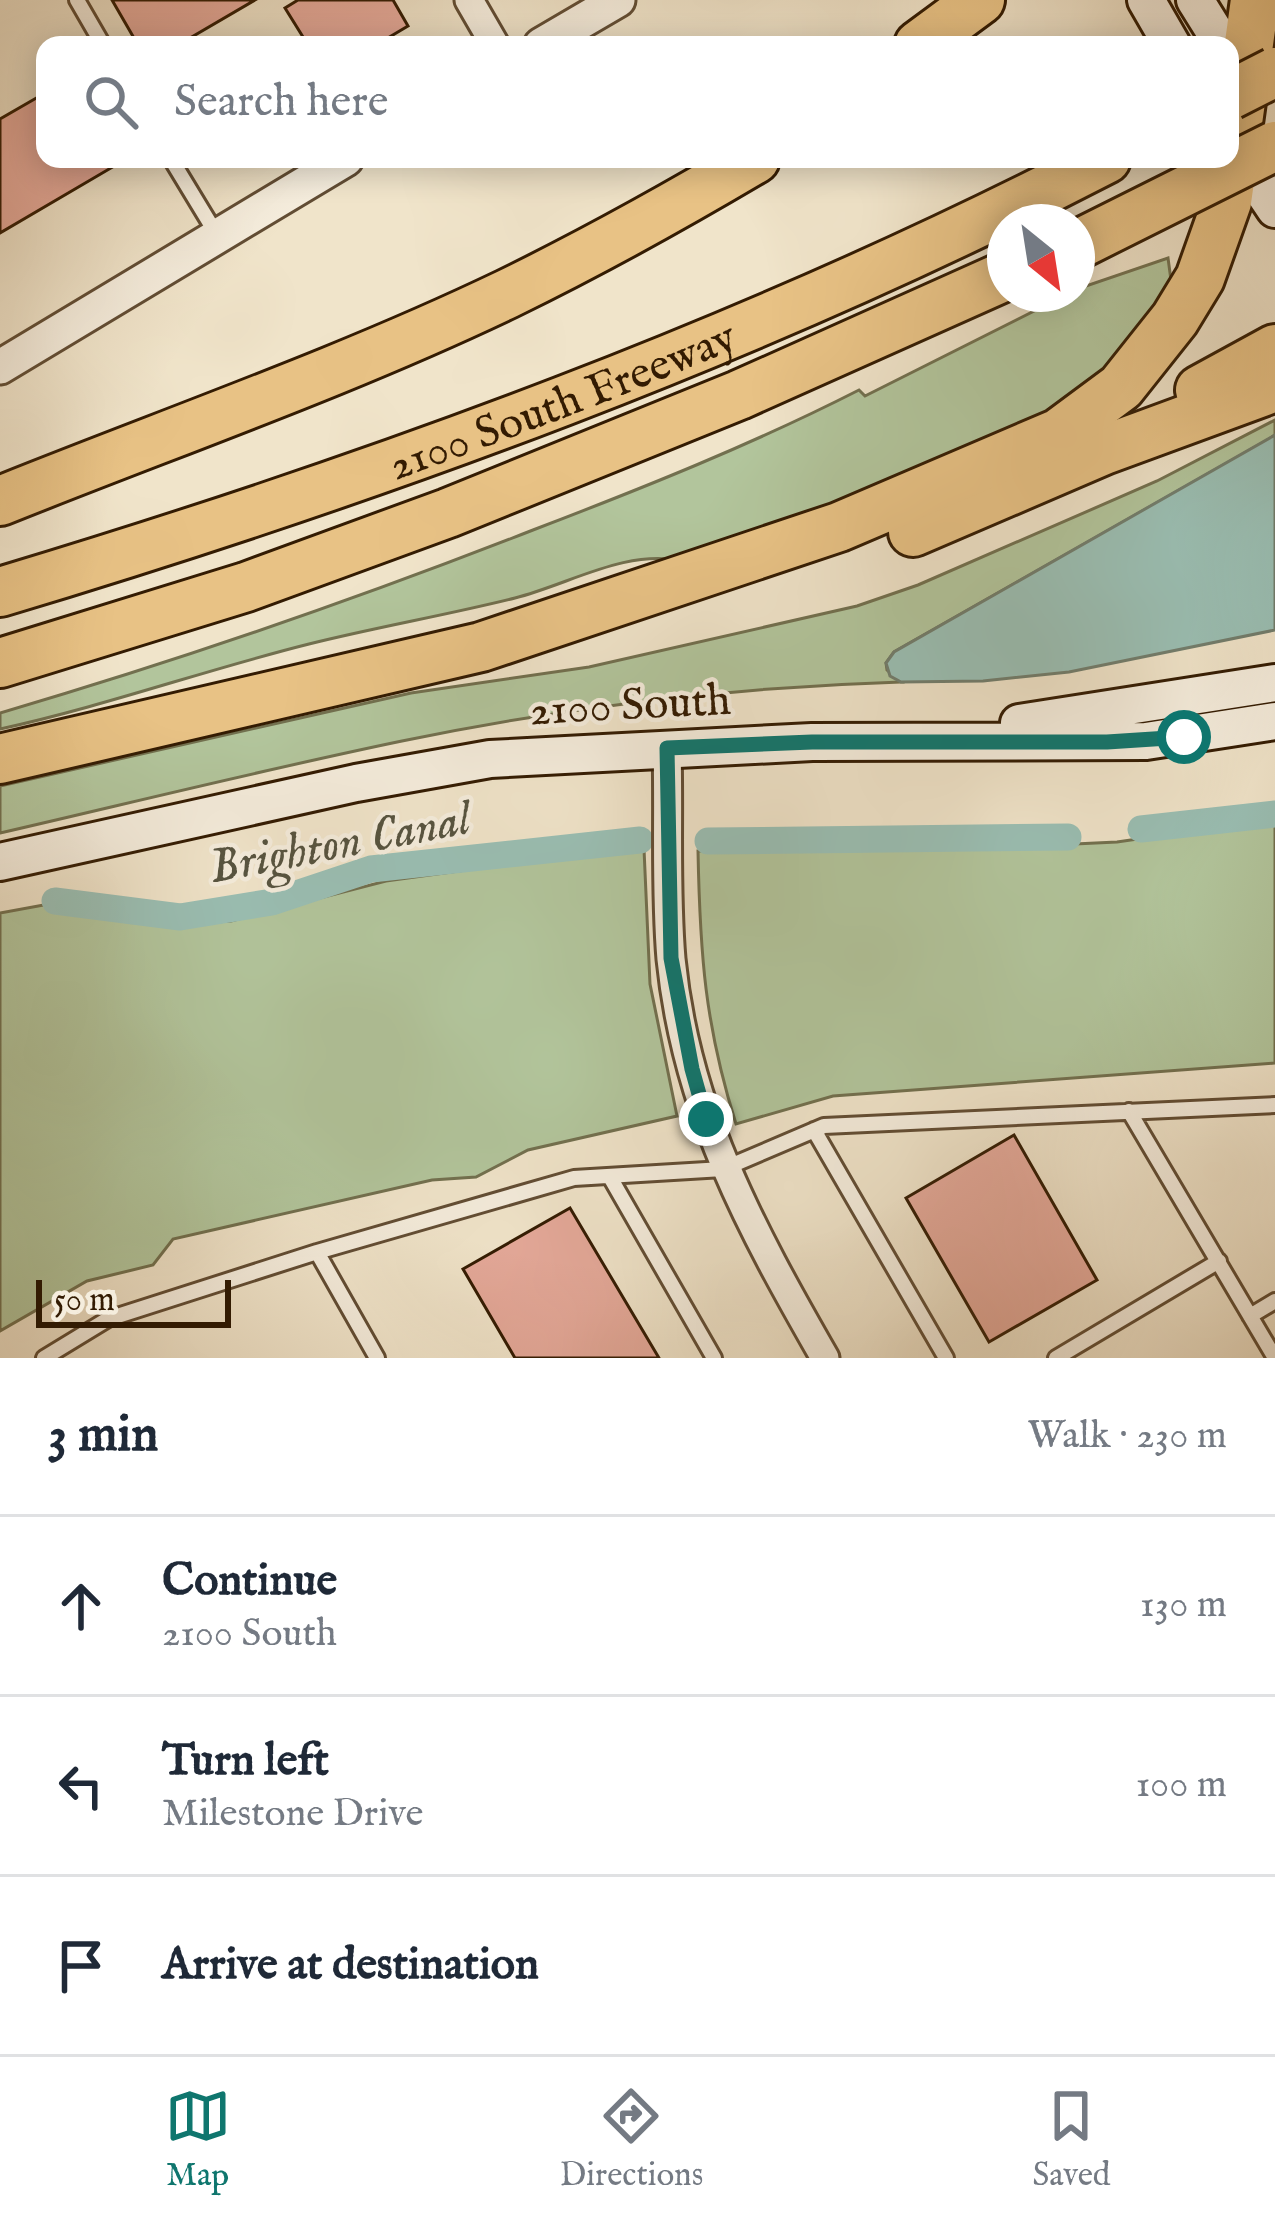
<!DOCTYPE html>
<meta charset="utf-8">
<style>
:root{--surface:#fff;--page:#f2f2f3;--text:#1f2937;--muted:#747a83;--line:#e0e1e3;--accent:#0f766e}
body{margin:0;font-family:"IM FELL English",serif;background:var(--page);color:var(--text)}
.compass{position:absolute;left:987px;top:204px;width:108px;height:108px;border-radius:50%;background:var(--surface);box-shadow:0 6px 30px #0003;rotate:150deg}
.scale{position:absolute;left:36px;bottom:30px;width:195px;box-sizing:border-box;padding-left:12px;border:6px solid #331b02;border-top:0;font-size:33px;line-height:42px;white-space:nowrap;color:#331b02;-webkit-text-stroke:9px #f5eddd;paint-order:stroke}
.stop{position:absolute;width:36px;height:36px;margin:-27px;border:9px solid #0f766e;border-radius:50%;background:#fff}
.stop.end{background:#0f766e;border-color:#fff;box-shadow:0 3px 12px #0008}
.list{margin:0;padding:0;list-style:none}
h2{display:flex;justify-content:space-between;align-items:center;height:156px;margin:0;padding:0 48px;font-size:51px}
h2 small{font-size:39px;font-weight:400;color:var(--muted)}
.list li{display:grid;grid-template-columns:78px 1fr auto;gap:36px;align-items:center;box-sizing:border-box;height:180px;padding:0 48px;border-top:3px solid var(--line)}
.list b{display:block;font-size:45px;white-space:nowrap}
.list p{margin:0;font-size:39px;white-space:nowrap;color:var(--muted)}
.list em{font-size:39px;font-style:normal;color:var(--muted)}
.icon{flex:none;width:66px;height:66px;fill:none;stroke:currentColor;stroke-width:2;stroke-linecap:round;stroke-linejoin:round}
.map{position:relative;flex:none;width:1275px;height:1358px;overflow:hidden}
.search{position:absolute;background:var(--surface);box-shadow:0 6px 30px #0003;left:36px;right:36px;top:36px;height:132px;display:flex;align-items:center;gap:30px;box-sizing:border-box;padding:0 42px;border-radius:24px;color:var(--muted);font-size:45px}
.sheet{height:696px;background:var(--surface)}
nav{display:flex;justify-content:space-around;align-items:center;box-sizing:border-box;height:168px;border-top:3px solid var(--line);background:var(--surface);font-size:33px;color:var(--muted)}
nav a{display:grid;justify-items:center;gap:6px}
nav .on{color:var(--accent)}
.map>svg:first-child{display:block}
.green{fill:#b2c59c;stroke:#72704f;stroke-width:3}
.water{fill:#9abfb4;stroke:#717d6d;stroke-width:3}
.lines{fill:none;stroke-linecap:round;stroke-linejoin:round}
.canal{stroke:#9abfb4;stroke-width:27}
.building{fill:#e5a99a;stroke:#331b02;stroke-width:3}
.service-casing{stroke:#624d34;stroke-width:20}
.minor-casing{stroke:#624d34;stroke-width:33}
.tertiary-casing{stroke:#624d34;stroke-width:39}
.secondary-casing{stroke:#331b02;stroke-width:42}
.motorway-casing{stroke:#331b02;stroke-width:54}
.service{stroke:#f5eddd;stroke-width:14}
.minor{stroke:#f5eddd;stroke-width:27}
.tertiary{stroke:#f5eddd;stroke-width:33}
.secondary{stroke:#f5eddd;stroke-width:36}
.motorway{stroke:#e8c285;stroke-width:48}
.motorway-bridge-casing{stroke:#331b02;stroke-width:54;stroke-linecap:butt}
.motorway-bridge{stroke:#e8c285;stroke-width:48}
.route{stroke:#0f766e;stroke-width:15}
.labels{text-anchor:middle;stroke-width:9;stroke-linejoin:round;paint-order:stroke}
.street-label{font-size:45px;fill:#331b02;stroke:#f5eddd}
.water-label{font-size:48px;font-style:italic;fill:#575440;stroke:#f5eddd}
</style>
<div class="map">
<svg width="1275" height="1358" viewBox="0 0 1275 1358">
<rect width="100%" height="100%" fill="#f0e4ca"/>
<filter id="stains"><feTurbulence type="fractalNoise" baseFrequency=".00167" numOctaves="4"/><feColorMatrix values="0 0 0 0 .2 0 0 0 0 .09 0 0 0 0 .02 0 0 0 .5 -.17"/></filter>
<radialGradient id="worn" r=".72"><stop offset=".6" stop-color="#630" stop-opacity="0"/><stop offset="1" stop-color="#630" stop-opacity=".3"/></radialGradient>
<path class="green" d="M1168 258 1171 280 1158 310 1097 382 999 441 682 561C625 549 570 584 515 598 447 615 377 627 309 644 205 670 105 706 0 729V713C181 660 357 599 533 530 643 488 753 444 859 390L865 396 1068 294H1077V289Z
M1275 420V435L1269 439 894 652 886 663 887 670 901 682C735 687 566 707 402 741 267 769 134 802 0 833V786L411 693 589 667 857 606 918 585 1157 481Z
M1275 819V1063L833 1096 736 1124C705 1025 700 955 698 851L990 848 1117 842Z
M618 849H644L650 984 677 1116 528 1150 476 1177 432 1180 173 1239 153 1265 87 1281 0 1331V913L49 904 168 925 231 921 386 881Z"/>
<path class="water" d="M1275 435V630L1069 672 983 681 901 682 890 676 886 663 894 652Z"/>
<g class="lines">
<path class="canal" d="M1141 829 1275 814
M708 841 1068 837
M55 901 180 917 272 902 371 869 640 840"/>
</g>
<path class="building" d="M112 0H255L178 45H138Z
M298 0H393L408 26 376 45H308L285 8Z
M45 93V159H113L116 165 0 233V119Z
M1014 1135 1097 1280 989 1342 906 1198Z
M570 1208 659 1358H515L463 1269Z"/>
<g class="lines">
<g class="service-casing">
<path id="service" d="M77 0 103 45
M171 159 217 235
M1129 1111 1275 1358
M814 1130 946 1358
M610 1177 714 1358
M1250 1316 1275 1301
M44 1358 108 1319 317 1252
M377 1358 317 1252 574 1178 723 1169 824 1126 1275 1105
M1056 1358 1219 1261"/>
</g>
<g class="minor-casing">
<path id="minor" d="M469 0 495 45
M667 747C669 817 665 889 671 959 686 1110 751 1229 825 1358"/>
</g>
<g class="tertiary-casing">
<path id="tertiary" d="M541 45 618 0
M0 367 346 159"/>
</g>
<g class="secondary-casing">
<path id="secondary" d="M1146 0 1172 45
M1195 0 1223 45
M1230 142 1275 209
M1019 723 1275 683
M0 862 356 783 490 759 812 742 1146 741 1275 721"/>
</g>
<g class="motorway-casing">
<g id="motorway">
<path d="M919 45 980 0"/>
<path d="M1200 390 1275 349"/>
<path d="M0 501C169 433 342 373 507 294 591 253 674 207 755 159"/>
<path d="M913 532 1104 450 1275 387"/>
<path id="s1" d="M0 592C379 478 754 341 1106 159"/>
<path d="M0 663 246 587 448 513 739 395 1005 276"/>
<path d="M0 759 481 647 839 527 1059 433 1121 387 1175 319 1200 278 1227 202 1255 0"/>
</g>
</g>
<use href="#service" class="service"/>
<use href="#minor" class="minor"/>
<use href="#tertiary" class="tertiary"/>
<use href="#secondary" class="secondary"/>
<use href="#motorway" class="motorway"/>
<g class="motorway-bridge-casing">
<path id="motorway-bridge" d="M1230 95 1275 72
M1081 243 1275 146"/>
</g>
<use href="#motorway-bridge" class="motorway-bridge"/>
</g>
<g class="lines">
<path class="route" d="M706 1119 692 1069 671 958 667 748 812 742H1107L1184 737"/>
</g>
<g class="labels">
<g class="street-label">
<text dy="16" stroke="none"><textPath href="#s1" startOffset="594">2100 South Freeway</textPath></text>
<text transform="translate(630 703) rotate(-3)" y="16">2100 South</text>
</g>
<g class="water-label">
<text transform="translate(339 841) rotate(-11)" y="17">Brighton Canal</text>
</g>
</g>
<rect width="100%" height="100%" filter="url(#stains)"/>
<rect width="100%" height="100%" fill="url(#worn)"/>
</svg>
<svg class="compass" viewBox="-18 -18 36 36"><path d="M0-13l5 13h-10z" fill="#e53935"/><path d="M0 13l5-13h-10z" fill="#747a83"/></svg>
<div class="scale">50 m</div>
<div class="stop" style="left:1184px;top:737px"></div>
<div class="stop end" style="left:706px;top:1119px"></div>
<div class="search"><svg class="icon" aria-label="search" viewBox="0 0 24 24"><circle cx="10" cy="10" r="6"/><path d="M15 15l6 6"/></svg>Search here</div>
</div>
<section class="sheet">
<h2>3 min<small>Walk · 230 m</small></h2>
<ul class="list">
<li><svg class="icon" aria-label="ahead" viewBox="0 0 24 24"><path d="M12 20V5M6 11l6-6 6 6"/></svg><div><b>Continue</b><p>2100 South</p></div><em>130 m</em></li>
<li><svg class="icon" aria-label="left" viewBox="0 0 24 24"><path d="M17 20v-9H6M10 6l-5 5 5 5"/></svg><div><b>Turn left</b><p>Milestone Drive</p></div><em>100 m</em></li>
<li><svg class="icon" aria-label="arrive" viewBox="0 0 24 24"><path d="M6 21V4h12l-3 4 3 4H6"/></svg><div><b>Arrive at destination</b></div></li>
</ul>
</section>
<nav>
<a class="on"><svg class="icon" aria-label="map" viewBox="0 0 24 24"><path d="M3 6l6-2 6 2 6-2v14l-6 2-6-2-6 2zM9 4v14M15 6v14"/></svg>Map</a>
<a><svg class="icon" aria-label="directions" viewBox="0 0 24 24"><path d="M12 3l9 9-9 9-9-9zM9 14v-3h6M13 9l2 2-2 2"/></svg>Directions</a>
<a><svg class="icon" aria-label="saved" viewBox="0 0 24 24"><path d="M7 4h10v16l-5-4-5 4z"/></svg>Saved</a>
</nav>
